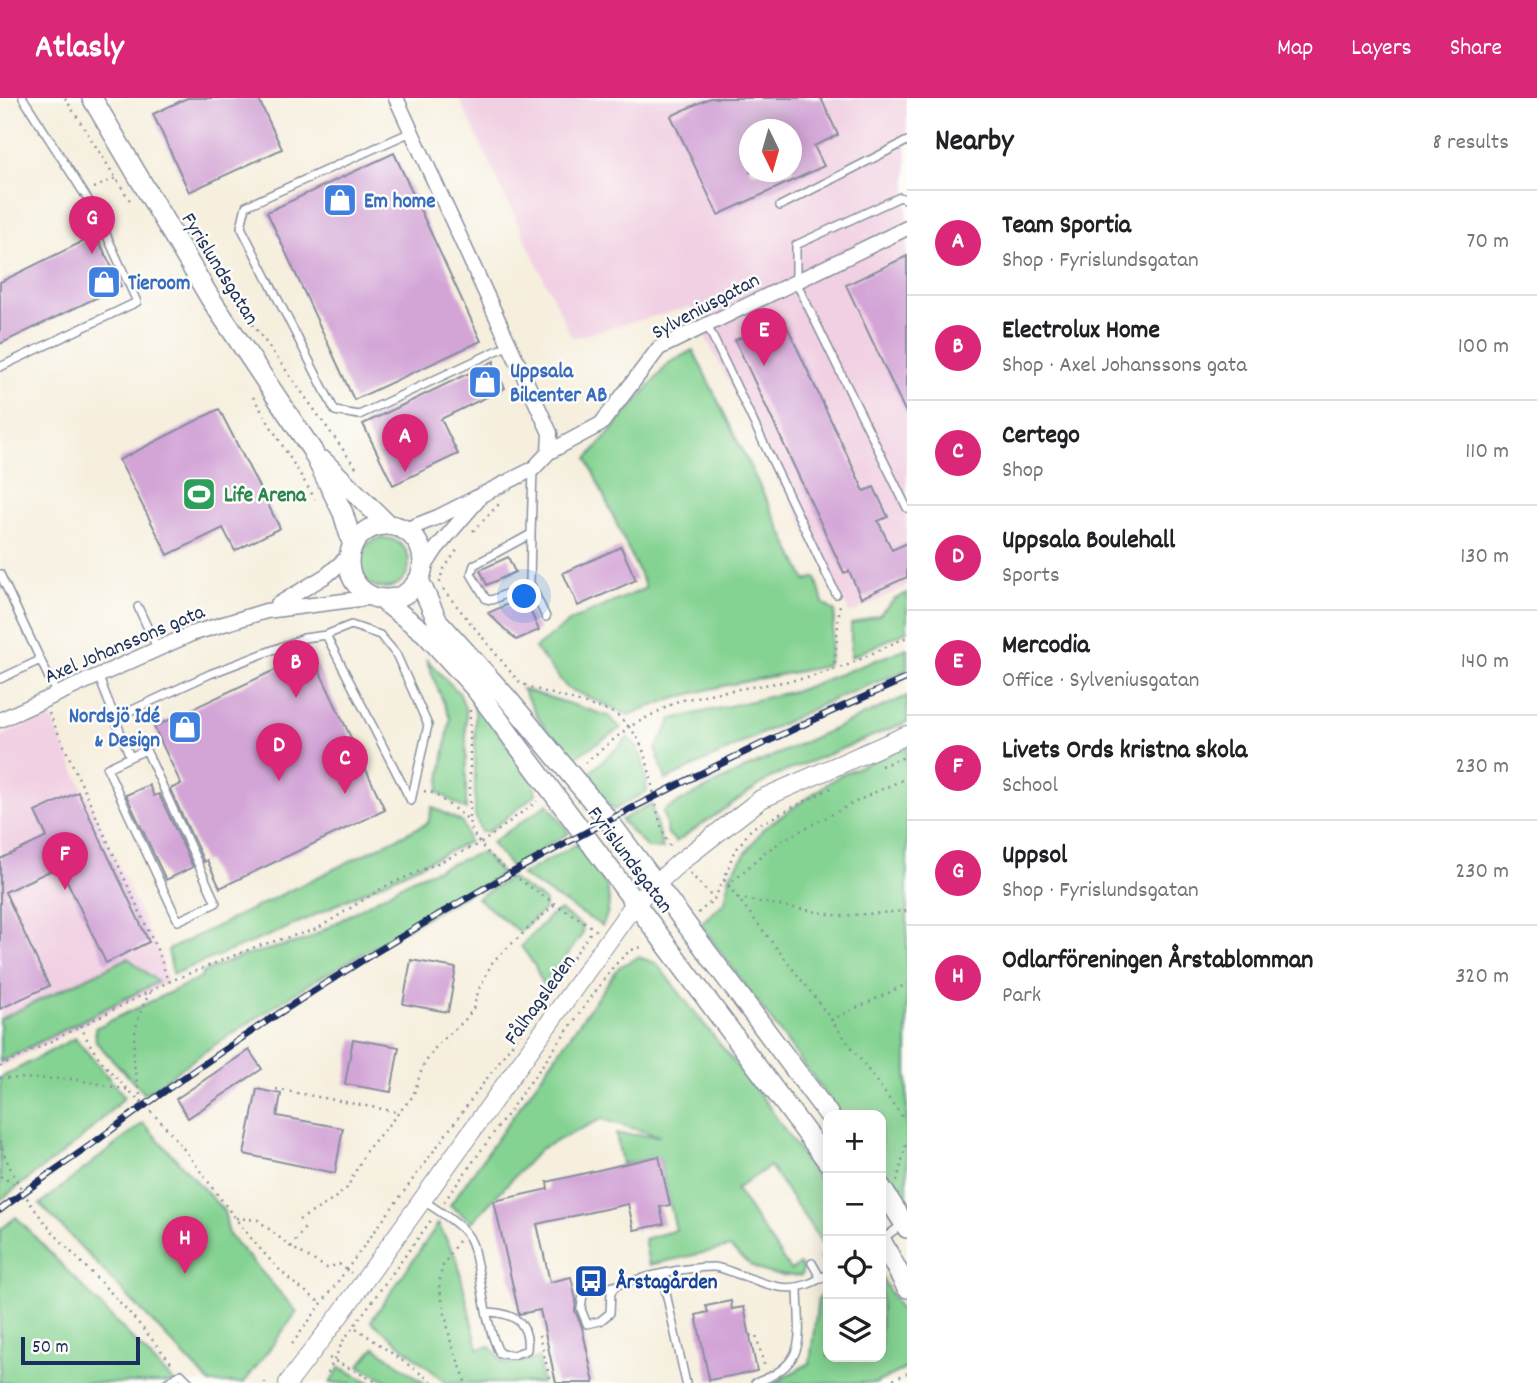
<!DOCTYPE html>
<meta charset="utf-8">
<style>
:root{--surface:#fff;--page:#f6f6f6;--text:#202124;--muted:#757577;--line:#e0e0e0;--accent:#db2777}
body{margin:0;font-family:Dekko,sans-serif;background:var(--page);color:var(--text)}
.controls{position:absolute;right:21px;bottom:21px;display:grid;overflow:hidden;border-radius:14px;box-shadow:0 4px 18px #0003}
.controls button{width:63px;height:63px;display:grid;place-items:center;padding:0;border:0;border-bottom:2px solid var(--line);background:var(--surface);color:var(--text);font:35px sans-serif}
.compass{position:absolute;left:739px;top:21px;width:63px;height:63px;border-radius:50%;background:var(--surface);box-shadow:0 4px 18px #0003;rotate:175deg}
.scale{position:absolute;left:21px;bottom:18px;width:119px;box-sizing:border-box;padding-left:7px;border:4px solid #1b2f5e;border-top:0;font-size:19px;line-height:24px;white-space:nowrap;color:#1b2f5e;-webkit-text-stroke:5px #fdfcf7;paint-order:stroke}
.you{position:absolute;left:525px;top:499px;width:24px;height:24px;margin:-18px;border:5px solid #fff;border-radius:50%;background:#1a73e8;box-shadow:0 0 0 10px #1a73e833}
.badge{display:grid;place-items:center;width:46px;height:46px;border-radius:50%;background:var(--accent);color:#fff;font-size:23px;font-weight:700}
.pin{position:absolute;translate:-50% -58px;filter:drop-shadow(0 2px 4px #0008)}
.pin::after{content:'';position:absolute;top:37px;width:24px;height:21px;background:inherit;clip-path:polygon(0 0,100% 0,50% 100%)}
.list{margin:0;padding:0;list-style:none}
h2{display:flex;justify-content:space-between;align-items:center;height:91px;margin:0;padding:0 28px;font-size:30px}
h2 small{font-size:23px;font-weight:400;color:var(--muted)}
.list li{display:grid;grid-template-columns:46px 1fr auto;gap:21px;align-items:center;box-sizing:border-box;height:105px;padding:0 28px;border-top:2px solid var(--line)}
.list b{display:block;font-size:26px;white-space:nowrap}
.list p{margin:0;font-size:23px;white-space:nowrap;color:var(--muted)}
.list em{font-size:23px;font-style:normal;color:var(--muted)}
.icon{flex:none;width:38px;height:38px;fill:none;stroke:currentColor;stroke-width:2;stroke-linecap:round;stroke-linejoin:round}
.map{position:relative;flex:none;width:907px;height:1285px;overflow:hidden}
header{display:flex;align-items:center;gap:42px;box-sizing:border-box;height:98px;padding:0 35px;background:var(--accent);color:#fff}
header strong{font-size:33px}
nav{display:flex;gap:38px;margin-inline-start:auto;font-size:24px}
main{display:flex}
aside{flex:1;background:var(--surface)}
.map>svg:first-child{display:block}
.built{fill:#f1d0e3;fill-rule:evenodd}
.green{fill:#84d392;stroke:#508178;stroke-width:2}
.building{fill:#d3a5d7;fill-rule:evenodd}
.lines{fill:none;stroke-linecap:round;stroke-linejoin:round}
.service-casing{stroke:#888f9e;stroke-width:10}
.minor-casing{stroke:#888f9e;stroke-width:17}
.tertiary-casing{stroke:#888f9e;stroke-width:20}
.secondary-casing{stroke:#888f9e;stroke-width:22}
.path{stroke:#888f9e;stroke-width:2.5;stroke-dasharray:2 5;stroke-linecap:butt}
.service{stroke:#fff;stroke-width:7}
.minor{stroke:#fff;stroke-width:14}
.tertiary{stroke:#fff;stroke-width:18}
.secondary{stroke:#fff;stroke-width:19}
.rail-casing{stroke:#1b2f5e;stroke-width:7}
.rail{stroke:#fdfcf7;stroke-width:4.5;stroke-dasharray:13;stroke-linecap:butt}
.labels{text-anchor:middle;stroke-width:5;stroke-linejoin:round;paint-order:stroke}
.shop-label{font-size:21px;font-weight:bold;fill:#366cbe;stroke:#fdfcf7;text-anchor:start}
.street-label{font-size:21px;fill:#1b2f5e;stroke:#fdfcf7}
.leisure-label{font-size:21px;font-weight:bold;fill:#27864d;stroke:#fdfcf7;text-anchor:start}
.transit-label{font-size:21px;font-weight:bold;fill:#164399;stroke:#fdfcf7;text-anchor:start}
</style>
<header>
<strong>Atlasly</strong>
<nav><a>Map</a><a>Layers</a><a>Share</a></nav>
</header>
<main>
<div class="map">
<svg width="907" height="1285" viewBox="0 0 907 1285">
<rect width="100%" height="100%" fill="#fdfcf7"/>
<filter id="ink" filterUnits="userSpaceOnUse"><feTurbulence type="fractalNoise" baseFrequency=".0143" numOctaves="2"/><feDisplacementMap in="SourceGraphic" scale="14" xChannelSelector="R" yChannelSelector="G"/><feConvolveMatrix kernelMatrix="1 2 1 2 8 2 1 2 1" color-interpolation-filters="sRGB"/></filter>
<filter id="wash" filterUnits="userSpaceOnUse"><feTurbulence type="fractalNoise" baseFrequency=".00686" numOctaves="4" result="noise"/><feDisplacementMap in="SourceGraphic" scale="28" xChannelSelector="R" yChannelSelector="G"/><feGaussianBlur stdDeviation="1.57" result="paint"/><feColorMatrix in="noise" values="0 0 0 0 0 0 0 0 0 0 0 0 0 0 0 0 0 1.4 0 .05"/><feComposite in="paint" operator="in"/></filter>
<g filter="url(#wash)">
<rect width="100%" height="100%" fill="#f6efde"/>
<path class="built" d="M459 0H907V488L850 516 690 209 572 240ZM750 32H792V74H750Z
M49 616 160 858 168 884 0 969V639Z"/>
<path class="green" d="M693 252 806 483 816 479 823 505 835 514 829 562 826 568C763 581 687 591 629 617L567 590 535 550 572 522 646 490 587 361 669 265Z
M359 465a25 25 0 1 1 50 0a25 25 0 1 1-50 0Z
M907 495V533L851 559V526L879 517 895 501Z
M907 550V572L825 605 666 682 656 651 672 621 799 592Z
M426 561 460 596 466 613V712L438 694 450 621Z
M522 591 608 618 621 630 572 661 542 626Z
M468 592 533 682 536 696 488 734H481L475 717V613Z
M907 598V624L770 680 676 744 668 736 663 714 666 711 744 671Z
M628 640C644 651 645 675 647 693L613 712 586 678Z
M907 648V1111L881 1072V1017H841L700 826 725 804 730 777 763 731 840 677Z
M548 706 569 735 511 769 491 745Z
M651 706 663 751 647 750 621 722Z
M432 709 462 724 469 744 285 831 173 876 168 852 428 725Z
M577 746C597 775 621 792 602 828L521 777Z
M479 755 485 757 502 776 309 886 210 950 145 996 96 944 95 930 202 879V875L240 859 306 842 412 781Z
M510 780 545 803V811L519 834 477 800Z
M560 812 582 828 583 835 544 890 535 868 521 848 550 818Z
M638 859 656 865 767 1006 828 1096V1164L825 1166 820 1160 828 1154 770 1068 736 1091 790 1172 800 1166 803 1171 801 1178C768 1179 753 1173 730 1149L649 1167 644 1141 676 1132 659 1059 622 1066 616 1036 660 1038 601 1021 540 1051 472 1124 450 1107 619 869Z
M128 860 158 884 0 964V921Z
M75 940 125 999 79 1043 0 1102V980Z
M143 1025 224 1113 229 1137 297 1214 244 1285H210L40 1106Z
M16 1119 160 1270 175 1285H0V1132Z
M438 1126 457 1161 478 1251 490 1248 505 1266 539 1261 542 1285H447L371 1223Z
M881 1179 907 1223V1270L876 1285H773L810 1265 818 1200 828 1193V1259H881Z
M375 1249 424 1285H392L359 1268Z
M340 1269 371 1285H330Z"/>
<g id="blocks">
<path class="building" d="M187 0H258L282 51 189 94 153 16Z
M710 0H821L838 37 814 48 824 68 718 117 671 18ZM750 32H792V74H750Z
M394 55 481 243 354 302 267 114Z
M96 137 121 188 0 246V184Z
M907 158V317L846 187Z
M783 220 864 393 874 389 888 419 878 423 892 452 907 445V479L861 500 849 473 844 475 735 242Z
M494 263V268L505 290 441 321 458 356 393 387 363 326Z
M219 311 280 430 235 453 223 430 168 457 119 362Z
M621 449 636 482 578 508 563 475Z
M508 459 515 474 487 487 480 472Z
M524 499 539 532 516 542 488 515Z
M311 555 385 712 220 790 207 762 204 764 170 691 181 686 154 629Z
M149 687 154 698 159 696 193 769 166 782 126 697Z
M78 694 149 844 106 865 60 768 5 794 49 888 0 911V761L47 739 35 714Z
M411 862 456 870 448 914 403 906Z
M353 941 399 949 391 994 345 986Z
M249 952 262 971 188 1020 176 1001Z
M257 991 281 996 277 1018 343 1030 335 1075 244 1056Z
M659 1058 670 1107 660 1109 664 1126 634 1132 628 1106 537 1126 550 1184 571 1179 576 1202 575 1213 582 1229 594 1285H556L540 1212 519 1216 494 1103 548 1091 547 1084Z
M731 1203 732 1211 744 1209 757 1273 709 1282 696 1217 708 1214 706 1208Z"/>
</g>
</g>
<g filter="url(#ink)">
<use href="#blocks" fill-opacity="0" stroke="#888f9e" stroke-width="2"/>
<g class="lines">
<g class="service-casing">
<path id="service" d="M411 34 246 108 241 129 335 313 359 317 509 247
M907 102 900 99 796 147V184L907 410
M780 108 907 43
M707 227 836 496
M0 269 137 204 96 114 23 0
M531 436 530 485 492 502 486 501 471 476 474 467 531 436 533 371
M0 476 56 595
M530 485 546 519
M138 509 157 550
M98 577 115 620 210 576 304 540 326 537 411 703 428 627 396 556 380 537 351 527 326 537
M0 581 40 562
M115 620 130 659 146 652 216 805 178 823 107 670 130 659
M422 1102C436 1111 455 1122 466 1135 474 1144 474 1155 477 1166 483 1193 487 1232 500 1256L513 1257 527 1252C530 1224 513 1215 488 1214
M881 1142 903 1126
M812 1165 821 1181
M662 1177 686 1285
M616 1188 611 1194 610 1215 600 1223 587 1226 581 1211 583 1196C625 1186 668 1170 711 1169 719 1168 729 1173 737 1176 775 1188 790 1200 828 1176
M166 1285 181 1276 190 1285
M755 1285C809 1266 799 1239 798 1191"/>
</g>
<g class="minor-casing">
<path id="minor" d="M396 0 550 335 549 354 533 371 438 419 405 432
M549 354 601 326 659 250 907 130
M422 473 436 451 478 402
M277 507 327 477 350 457
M0 622 191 536 266 513 375 499"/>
</g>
<g class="tertiary-casing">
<path id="tertiary" d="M288 1285 339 1218 636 804 680 764 761 701 907 637"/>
</g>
<g class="secondary-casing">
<path id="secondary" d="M92 0 210 200 312 352 343 415 353 448
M323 363 388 427
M349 464a37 37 0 1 1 74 0a37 37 0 1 1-74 0Z
M419 482 437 522 508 601 609 723 829 1017
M381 501 425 535 475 590 828 1064
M881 1089 907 1130
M881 1142 907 1190"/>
</g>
<path class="path" d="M65 0 131 104
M94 90 116 80
M195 138 239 207 357 371
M253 299 315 401
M473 433 500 405
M440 485 442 474 459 449
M443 491 518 583 529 589 609 613 617 617 629 629 678 603 714 595 807 580 848 567 907 539
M834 572 840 505
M470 612V713C458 755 568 811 597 833
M49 615 160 858 168 884
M585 665 629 629C657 659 649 715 671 750
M881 668 907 658
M424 693 433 695 468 721
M690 775 714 801
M724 782 813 897 907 1025
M728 788 765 754 785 741 871 696 907 680
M738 800 840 818 907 813
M698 815 714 801 724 782 733 756 752 730 833 689
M561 877 593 831
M831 922 907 886
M81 927C95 969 142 1001 170 1034 210 1082 242 1137 288 1180 297 1188 308 1195 318 1203
M0 969 168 884 258 848 317 831 384 789 480 746 537 703
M0 980 73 981 129 992
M276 991 398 1014
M142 1004C130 964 129 929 151 893
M0 1043C20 1109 68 1150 114 1198 135 1220 154 1244 174 1268
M0 1078 18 1088
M897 1083 907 1042
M444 1104 613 869C622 860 632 847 645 850
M236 1120 258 1122 291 1149 327 1170 339 1166 351 1175
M299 1122 331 1103 347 1090 366 1053 413 998 423 968 437 947 464 923 473 911 479 891 493 863 556 805
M458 1143 442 1169 439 1187 451 1245 464 1278 465 1285
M291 1149 306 1128
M356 1230 434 1285
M539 1237 551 1285
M750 1237H756L765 1270
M292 1246 521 934
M329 1260 379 1285
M328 1275 343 1243 432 1121
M265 1285V1284
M887 1285 907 1275"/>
<use href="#service" class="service"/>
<use href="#minor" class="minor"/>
<use href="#tertiary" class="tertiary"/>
<use href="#secondary" class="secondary"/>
<g class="rail-casing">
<path id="rail" d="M0 1112C32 1087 66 1065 99 1041 345 857 625 702 907 580"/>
</g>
<use href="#rail" class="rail"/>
</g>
</g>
<defs>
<g id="shop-square" transform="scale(1.75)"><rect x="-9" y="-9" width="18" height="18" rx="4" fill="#3f7fe0" stroke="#fdfcf7"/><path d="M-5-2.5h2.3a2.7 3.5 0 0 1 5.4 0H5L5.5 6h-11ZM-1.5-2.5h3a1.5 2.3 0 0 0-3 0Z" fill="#fff"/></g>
<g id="stadium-square" transform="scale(1.75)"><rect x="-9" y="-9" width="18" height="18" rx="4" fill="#2e9e5b" stroke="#fdfcf7"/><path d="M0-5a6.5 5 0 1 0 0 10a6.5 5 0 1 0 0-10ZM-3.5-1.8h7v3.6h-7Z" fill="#fff"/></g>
<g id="bus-square" transform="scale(1.75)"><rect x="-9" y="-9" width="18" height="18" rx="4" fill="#1a4fb4" stroke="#fdfcf7"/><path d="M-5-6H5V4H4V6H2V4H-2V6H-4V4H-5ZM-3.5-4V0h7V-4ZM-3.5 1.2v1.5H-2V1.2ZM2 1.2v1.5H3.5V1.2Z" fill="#fff"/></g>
</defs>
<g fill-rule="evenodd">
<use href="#shop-square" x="340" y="102"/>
<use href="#shop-square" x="104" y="184"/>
<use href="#shop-square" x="485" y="284"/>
<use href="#stadium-square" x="199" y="396"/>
<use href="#shop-square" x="185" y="629"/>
<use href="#bus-square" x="591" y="1183"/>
</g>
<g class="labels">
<g class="shop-label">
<text x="364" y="109">Em home</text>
<text x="128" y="191">Tieroom</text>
<text x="510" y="279">Uppsala<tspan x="510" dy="24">Bilcenter AB</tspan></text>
<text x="160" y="624" text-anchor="end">Nordsjö Idé<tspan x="160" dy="24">&amp; Design</tspan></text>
</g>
<g class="street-label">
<text transform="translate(221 170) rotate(58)" y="7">Fyrislundsgatan</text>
<text transform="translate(705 207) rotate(-28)" y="7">Sylveniusgatan</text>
<text transform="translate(124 545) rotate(-23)" y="7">Axel Johanssons gata</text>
<text transform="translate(631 761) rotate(53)" y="7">Fyrislundsgatan</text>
<text transform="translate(539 901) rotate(-54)" y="7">Fålhagsleden</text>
</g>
<g class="leisure-label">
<text x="224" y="403">Life Arena</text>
</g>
<g class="transit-label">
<text x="616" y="1190">Årstagården</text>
</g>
</g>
</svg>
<div class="controls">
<button>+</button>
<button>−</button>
<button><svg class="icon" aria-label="locate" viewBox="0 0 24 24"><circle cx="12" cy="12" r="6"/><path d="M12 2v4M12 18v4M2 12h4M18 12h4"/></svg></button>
<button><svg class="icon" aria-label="layers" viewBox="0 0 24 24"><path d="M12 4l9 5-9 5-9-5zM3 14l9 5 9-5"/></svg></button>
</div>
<svg class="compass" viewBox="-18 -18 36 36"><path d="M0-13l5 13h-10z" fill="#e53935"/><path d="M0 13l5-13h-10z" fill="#757577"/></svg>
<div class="scale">50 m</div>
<div class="you"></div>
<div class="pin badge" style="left:405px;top:374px">A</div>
<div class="pin badge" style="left:296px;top:600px">B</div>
<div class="pin badge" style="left:345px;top:696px">C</div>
<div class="pin badge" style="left:279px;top:683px">D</div>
<div class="pin badge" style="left:764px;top:268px">E</div>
<div class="pin badge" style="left:65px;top:792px">F</div>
<div class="pin badge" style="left:92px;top:156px">G</div>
<div class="pin badge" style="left:185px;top:1176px">H</div>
</div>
<aside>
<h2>Nearby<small>8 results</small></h2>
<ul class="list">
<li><span class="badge">A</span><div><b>Team Sportia</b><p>Shop · Fyrislundsgatan</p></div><em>70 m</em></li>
<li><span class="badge">B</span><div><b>Electrolux Home</b><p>Shop · Axel Johanssons gata</p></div><em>100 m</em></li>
<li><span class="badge">C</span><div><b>Certego</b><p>Shop</p></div><em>110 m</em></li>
<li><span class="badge">D</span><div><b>Uppsala Boulehall</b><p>Sports</p></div><em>130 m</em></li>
<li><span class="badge">E</span><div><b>Mercodia</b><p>Office · Sylveniusgatan</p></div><em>140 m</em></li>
<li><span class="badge">F</span><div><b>Livets Ords kristna skola</b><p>School</p></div><em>230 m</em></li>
<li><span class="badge">G</span><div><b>Uppsol</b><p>Shop · Fyrislundsgatan</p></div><em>230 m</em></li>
<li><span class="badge">H</span><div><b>Odlarföreningen Årstablomman</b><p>Park</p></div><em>320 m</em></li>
</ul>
</aside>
</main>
